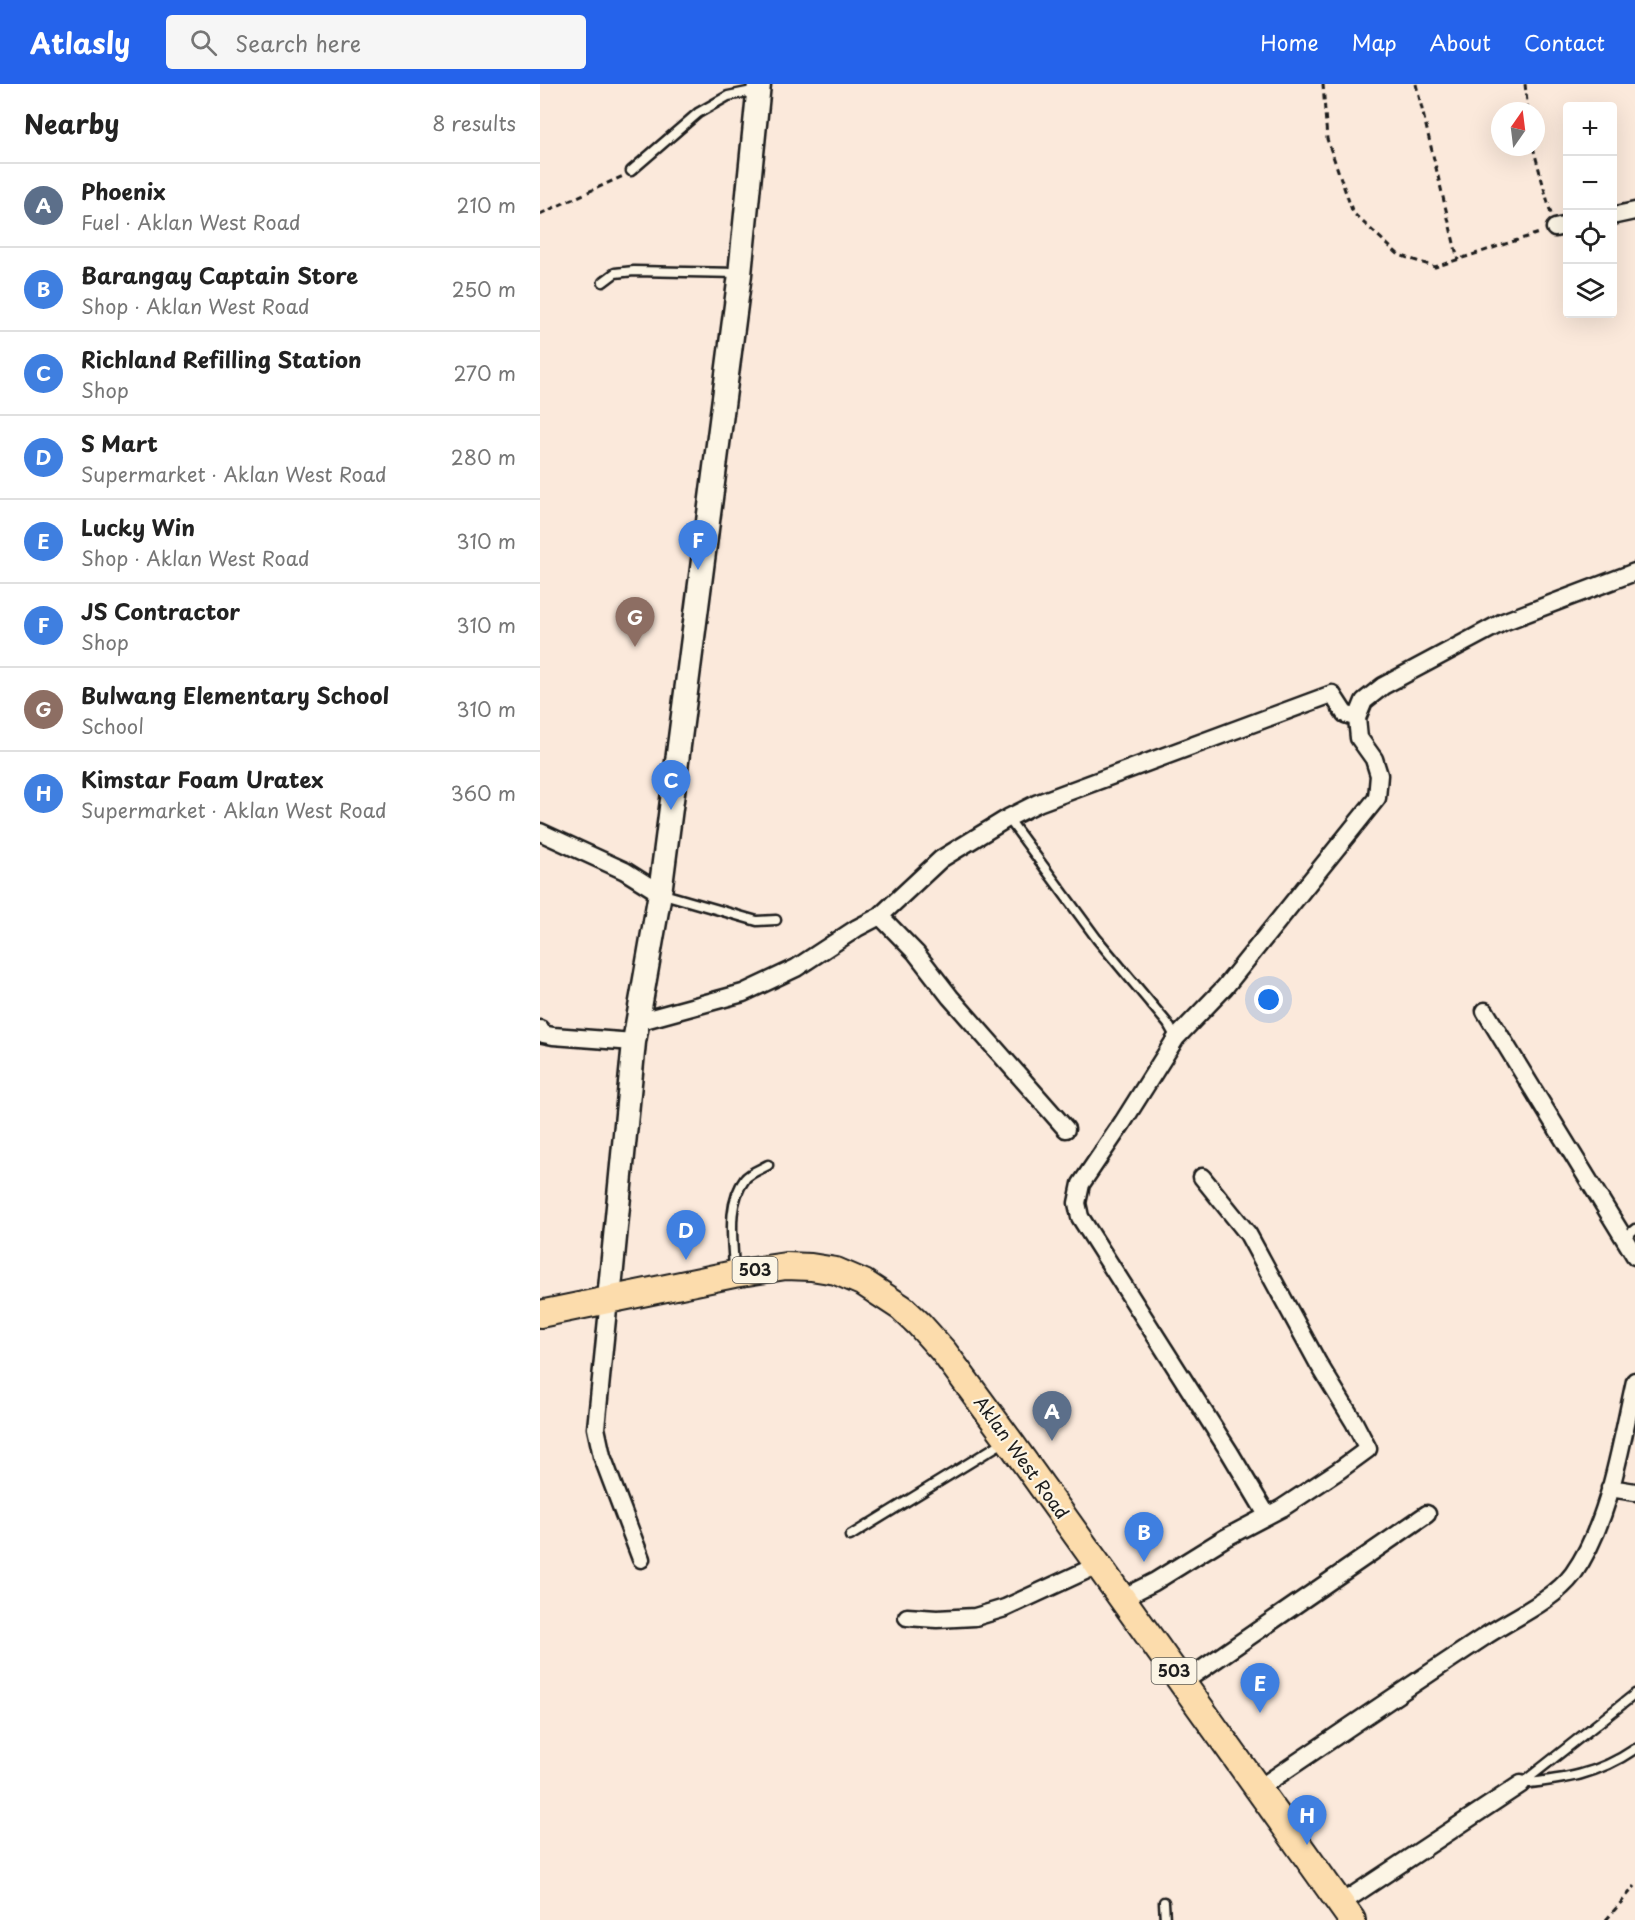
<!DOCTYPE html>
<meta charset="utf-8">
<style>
:root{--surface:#fff;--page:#f6f6f6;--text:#222;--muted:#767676;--line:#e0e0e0;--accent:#2563eb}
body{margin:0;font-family:"Playpen Sans",sans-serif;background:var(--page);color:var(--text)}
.controls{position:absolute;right:18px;top:18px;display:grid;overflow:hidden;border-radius:6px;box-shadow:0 6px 24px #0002}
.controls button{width:54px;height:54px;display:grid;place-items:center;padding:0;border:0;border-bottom:2px solid var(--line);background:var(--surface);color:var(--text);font:30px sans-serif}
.compass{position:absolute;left:951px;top:18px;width:54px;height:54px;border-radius:50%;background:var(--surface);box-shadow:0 6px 24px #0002;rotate:14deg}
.you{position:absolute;left:729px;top:916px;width:21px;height:21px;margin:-15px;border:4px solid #fff;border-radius:50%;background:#1a73e8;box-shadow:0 0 0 9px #1a73e833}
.badge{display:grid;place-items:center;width:39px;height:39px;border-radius:50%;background:var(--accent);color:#fff;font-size:20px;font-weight:700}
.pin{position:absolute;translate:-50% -50px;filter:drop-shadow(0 2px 3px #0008)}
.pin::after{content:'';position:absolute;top:32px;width:21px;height:18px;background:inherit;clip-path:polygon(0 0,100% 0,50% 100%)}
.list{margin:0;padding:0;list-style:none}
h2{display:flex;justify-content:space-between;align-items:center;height:78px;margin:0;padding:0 24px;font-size:26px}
h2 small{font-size:20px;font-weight:400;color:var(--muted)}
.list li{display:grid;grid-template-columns:39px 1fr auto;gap:18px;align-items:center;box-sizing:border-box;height:84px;padding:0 24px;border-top:2px solid var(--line)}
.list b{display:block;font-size:22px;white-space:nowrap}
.list p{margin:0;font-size:20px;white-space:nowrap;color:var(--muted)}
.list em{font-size:20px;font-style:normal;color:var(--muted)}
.icon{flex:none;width:33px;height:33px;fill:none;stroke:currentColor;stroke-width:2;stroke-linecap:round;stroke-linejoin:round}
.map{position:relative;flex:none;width:1095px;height:1836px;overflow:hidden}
header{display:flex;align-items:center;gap:36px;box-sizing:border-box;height:84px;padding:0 30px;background:var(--accent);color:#fff}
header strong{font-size:28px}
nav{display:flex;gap:33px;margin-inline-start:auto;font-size:21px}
.search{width:420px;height:54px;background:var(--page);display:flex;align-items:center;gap:15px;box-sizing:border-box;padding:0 21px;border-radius:6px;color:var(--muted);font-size:22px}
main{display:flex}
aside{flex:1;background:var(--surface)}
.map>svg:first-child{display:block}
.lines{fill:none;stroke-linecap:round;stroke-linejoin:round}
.lane-casing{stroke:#1c1c1c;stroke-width:13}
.street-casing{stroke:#1c1c1c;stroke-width:21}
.secondary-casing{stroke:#1c1c1c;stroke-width:27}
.primary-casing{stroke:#1c1c1c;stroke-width:30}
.path{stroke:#1c1c1c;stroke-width:3;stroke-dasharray:6 4.5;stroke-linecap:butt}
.lane{stroke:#fcf5e5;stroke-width:8}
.street{stroke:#fcf5e5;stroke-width:16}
.secondary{stroke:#fcf5e5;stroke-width:22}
.primary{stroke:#fcdcac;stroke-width:26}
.labels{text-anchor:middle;stroke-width:4.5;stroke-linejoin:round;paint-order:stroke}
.shield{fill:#fcf5e5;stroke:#5f5d58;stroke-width:1.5}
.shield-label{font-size:16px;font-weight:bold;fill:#1c1c1c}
.street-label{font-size:18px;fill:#1c1c1c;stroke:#fcf5e5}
</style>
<header>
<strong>Atlasly</strong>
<div class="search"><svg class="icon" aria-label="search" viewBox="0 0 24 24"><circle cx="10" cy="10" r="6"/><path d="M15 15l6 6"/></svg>Search here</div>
<nav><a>Home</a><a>Map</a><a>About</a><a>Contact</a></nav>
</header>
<main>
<aside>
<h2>Nearby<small>8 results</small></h2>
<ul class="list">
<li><span class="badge" style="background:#5c6f8a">A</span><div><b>Phoenix</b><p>Fuel · Aklan West Road</p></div><em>210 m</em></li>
<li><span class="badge" style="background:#3f7fe0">B</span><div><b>Barangay Captain Store</b><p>Shop · Aklan West Road</p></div><em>250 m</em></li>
<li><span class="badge" style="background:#3f7fe0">C</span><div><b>Richland Refilling Station</b><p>Shop</p></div><em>270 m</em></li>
<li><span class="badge" style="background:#3f7fe0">D</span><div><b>S Mart</b><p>Supermarket · Aklan West Road</p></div><em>280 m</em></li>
<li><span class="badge" style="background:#3f7fe0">E</span><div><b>Lucky Win</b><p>Shop · Aklan West Road</p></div><em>310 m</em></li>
<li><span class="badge" style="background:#3f7fe0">F</span><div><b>JS Contractor</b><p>Shop</p></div><em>310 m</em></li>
<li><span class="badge" style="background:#8d6e63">G</span><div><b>Bulwang Elementary School</b><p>School</p></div><em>310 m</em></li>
<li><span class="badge" style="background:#3f7fe0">H</span><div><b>Kimstar Foam Uratex</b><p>Supermarket · Aklan West Road</p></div><em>360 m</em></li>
</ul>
</aside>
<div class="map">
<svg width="1095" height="1836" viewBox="0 0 1095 1836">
<rect width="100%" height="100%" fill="#fbe9db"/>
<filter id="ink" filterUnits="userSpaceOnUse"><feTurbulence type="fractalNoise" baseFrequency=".0167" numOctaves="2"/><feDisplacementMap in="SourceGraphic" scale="12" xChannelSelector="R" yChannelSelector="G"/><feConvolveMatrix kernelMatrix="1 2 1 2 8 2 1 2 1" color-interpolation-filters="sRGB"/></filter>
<g filter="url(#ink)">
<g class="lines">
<g class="lane-casing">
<path id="lane" d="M91 87 158 29 188 12 217 6
M63 198 75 189 94 187 199 189
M468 734 557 855 628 940 636 954
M120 809 217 837 236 836
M1084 1154 1095 1145
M194 1186C193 1157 186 1120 205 1095 209 1089 221 1085 228 1081
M310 1452 465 1357
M981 1700 1095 1610
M981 1700C1025 1695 1057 1691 1095 1665
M624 1818 625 1836"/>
</g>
<g class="street-casing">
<path id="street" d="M1072 132 1095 127
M1015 144 1028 141
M0 748 85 787 120 809
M340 832 401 775 468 734 498 719 792 610 805 630 817 634
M945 927 1095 1172
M97 938 203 909 256 884 317 844 340 832 376 869 410 913 526 1045
M0 945 3 950 13 952 94 958
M69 1215 56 1344 62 1372 101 1475
M1070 1404 1095 1408
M727 1431 690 1369 540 1133 537 1119 541 1100 583 1038 636 954 685 903 837 714 839 691 834 675 819 654 817 634 824 617 843 602 963 538 1095 488
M582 1514 614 1498 685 1454 742 1424 798 1387 828 1365 814 1338 778 1279 708 1150 662 1093
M367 1533 397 1535 435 1533 465 1524 558 1481
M642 1599 887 1430
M718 1705C793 1654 868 1603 944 1553 971 1535 1013 1517 1033 1490 1070 1438 1081 1359 1095 1297
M800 1820 981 1700"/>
</g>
<g class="secondary-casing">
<path id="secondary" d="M69 1215 94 958 120 809 200 190 219 0"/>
</g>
<g class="primary-casing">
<path id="primary" d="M0 1230 194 1190 246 1182 271 1183 296 1187 324 1199 362 1224 379 1240 404 1268 468 1355 812 1836"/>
</g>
<path class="path" d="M783 0 787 55 813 129 859 171 895 183 1002 148
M876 0 918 176
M985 0 988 27
M993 63 1011 130
M0 130 83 92
M1066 1836 1095 1802"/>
<use href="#lane" class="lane"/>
<use href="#street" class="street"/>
<use href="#secondary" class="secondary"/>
<use href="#primary" class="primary"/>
</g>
</g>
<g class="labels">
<g class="shield">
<rect x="192.5" y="1173" width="45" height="26" rx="4.5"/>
<rect x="611.5" y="1574" width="45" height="26" rx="4.5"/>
</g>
<g class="shield-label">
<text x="215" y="1192">503</text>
<text x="634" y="1593">503</text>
</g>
<g class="street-label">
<text transform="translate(481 1374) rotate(54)" y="6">Aklan West Road</text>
</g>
</g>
</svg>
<div class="controls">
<button>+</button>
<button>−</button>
<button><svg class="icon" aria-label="locate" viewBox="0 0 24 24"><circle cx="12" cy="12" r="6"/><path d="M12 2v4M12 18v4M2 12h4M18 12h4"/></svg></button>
<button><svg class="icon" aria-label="layers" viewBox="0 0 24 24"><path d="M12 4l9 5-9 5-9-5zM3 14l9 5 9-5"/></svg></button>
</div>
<svg class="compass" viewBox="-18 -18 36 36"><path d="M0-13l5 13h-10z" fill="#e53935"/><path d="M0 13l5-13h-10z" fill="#767676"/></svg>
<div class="you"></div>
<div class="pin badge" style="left:512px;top:1357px;background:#5c6f8a">A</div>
<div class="pin badge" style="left:604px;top:1478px;background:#3f7fe0">B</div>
<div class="pin badge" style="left:131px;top:726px;background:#3f7fe0">C</div>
<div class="pin badge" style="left:146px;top:1176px;background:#3f7fe0">D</div>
<div class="pin badge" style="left:720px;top:1629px;background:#3f7fe0">E</div>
<div class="pin badge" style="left:158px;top:486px;background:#3f7fe0">F</div>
<div class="pin badge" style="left:95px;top:563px;background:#8d6e63">G</div>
<div class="pin badge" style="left:767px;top:1761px;background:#3f7fe0">H</div>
</div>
</main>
